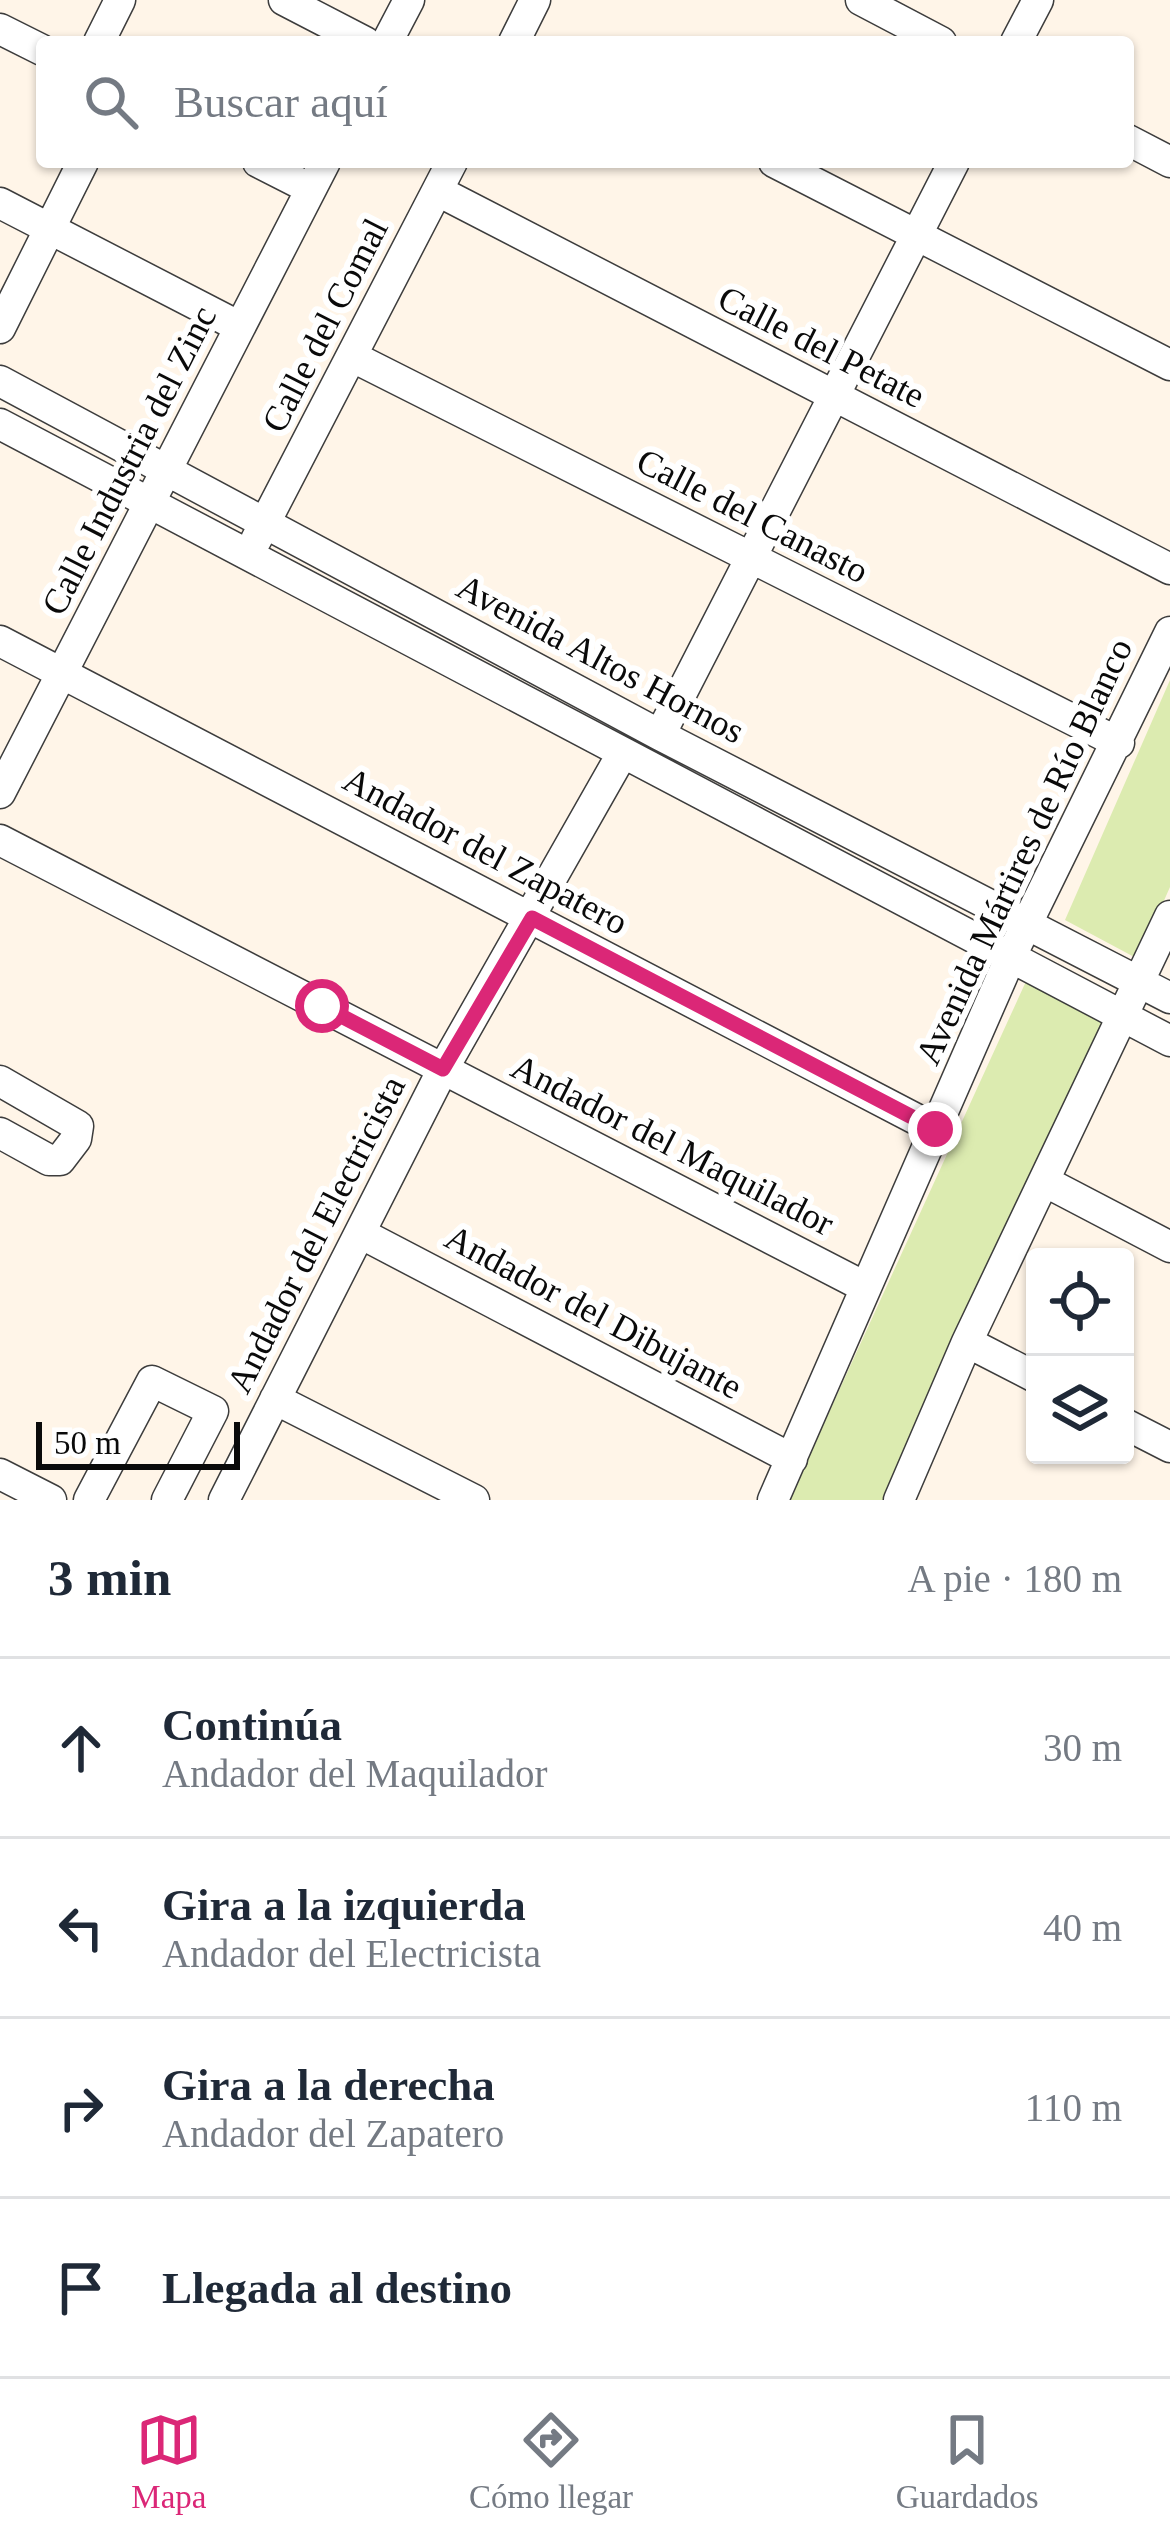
<!DOCTYPE html>
<html lang="es">
<meta charset="utf-8">
<style>
:root{--surface:#fff;--page:#f6f6f7;--text:#1f2937;--muted:#747a83;--line:#e0e1e3;--accent:#db2777}
body{margin:0;font-family:"Times New Roman",serif;background:var(--page);color:var(--text)}
.controls{position:absolute;right:36px;bottom:36px;display:grid;overflow:hidden;border-radius:12px;box-shadow:0 3px 9px #0004}
.controls button{width:108px;height:108px;display:grid;place-items:center;padding:0;border:0;border-bottom:3px solid var(--line);background:var(--surface);color:var(--text);font:60px sans-serif}
.scale{position:absolute;left:36px;bottom:30px;width:204px;box-sizing:border-box;padding-left:12px;border:6px solid #0a0a0a;border-top:0;font-size:33px;line-height:42px;white-space:nowrap;color:#0a0a0a;-webkit-text-stroke:9px #fff;paint-order:stroke}
.stop{position:absolute;width:36px;height:36px;margin:-27px;border:9px solid #db2777;border-radius:50%;background:#fff}
.stop.end{background:#db2777;border-color:#fff;box-shadow:0 3px 12px #0008}
.list{margin:0;padding:0;list-style:none}
h2{display:flex;justify-content:space-between;align-items:center;height:156px;margin:0;padding:0 48px;font-size:51px}
h2 small{font-size:39px;font-weight:400;color:var(--muted)}
.list li{display:grid;grid-template-columns:78px 1fr auto;gap:36px;align-items:center;box-sizing:border-box;height:180px;padding:0 48px;border-top:3px solid var(--line)}
.list b{display:block;font-size:45px;white-space:nowrap}
.list p{margin:0;font-size:39px;white-space:nowrap;color:var(--muted)}
.list em{font-size:39px;font-style:normal;color:var(--muted)}
.icon{flex:none;width:66px;height:66px;fill:none;stroke:currentColor;stroke-width:2;stroke-linecap:round;stroke-linejoin:round}
.map{position:relative;flex:none;width:1170px;height:1500px;overflow:hidden}
.search{position:absolute;background:var(--surface);box-shadow:0 3px 9px #0004;left:36px;right:36px;top:36px;height:132px;display:flex;align-items:center;gap:30px;box-sizing:border-box;padding:0 42px;border-radius:12px;color:var(--muted);font-size:45px}
.sheet{height:876px;background:var(--surface)}
nav{display:flex;justify-content:space-around;align-items:center;box-sizing:border-box;height:168px;border-top:3px solid var(--line);background:var(--surface);font-size:33px;color:var(--muted)}
nav a{display:grid;justify-items:center;gap:6px}
nav .on{color:var(--accent)}
.map>svg:first-child{display:block}
.green{fill:#dcebb0}
.lines{fill:none;stroke-linecap:round;stroke-linejoin:round}
.minor-casing{stroke:#3d3d3d;stroke-width:33}
.minor{stroke:#fff;stroke-width:30}
.route{stroke:#db2777;stroke-width:15}
.labels{text-anchor:middle;stroke-width:12;stroke-linejoin:round;paint-order:stroke}
.street-label{font-size:36px;fill:#0a0a0a;stroke:#fff}
</style>
<div class="map">
<svg width="1170" height="1500" viewBox="0 0 1170 1500">
<rect width="100%" height="100%" fill="#fff5e8"/>
<path class="green" d="M1170 680V887L1138 959 1065 920Z
M1028 977 1112 1018 892 1500H789Z"/>
<g class="lines">
<g class="minor-casing">
<path id="minor" d="M284 0 365 42
M861 0 941 42
M0 29 42 50
M99 42 120 0
M387 42 409 0
M514 42 535 0
M1016 42 1038 0
M1128 140 1170 162
M258 162 311 189
M774 162 1170 365
M438 191 1170 569
M0 203 240 327
M0 328 83 162
M353 357 1119 743
M0 381 660 735 1170 998
M0 424 1170 1041
M256 540 452 162
M0 641 935 1129
M660 735 954 162
M0 793 325 162
M0 840 863 1286
M0 1081 78 1126 76 1139 60 1160H49L0 1133
M1044 1181 1170 1247
M360 1233 792 1459
M967 1342 1035 1377
M275 1399 474 1500
M1125 1424 1170 1447
M0 1474 51 1500
M89 1500 152 1381 213 1411 167 1500
M224 1500 443 1069 622 754
M773 1500 1011 956 1170 632
M899 1500 967 1342 1170 916"/>
</g>
<use href="#minor" class="minor"/>
</g>
<g class="lines">
<path class="route" d="M322 1006 443 1069 532 918 935 1129"/>
</g>
<g class="labels">
<g class="street-label">
<text transform="translate(324 325) rotate(-63)" y="13">Calle del Comal</text>
<text transform="translate(822 346) rotate(27)" y="13">Calle del Petate</text>
<text transform="translate(128 460) rotate(-63)" y="13">Calle Industria del Zinc</text>
<text transform="translate(753 515) rotate(27)" y="13">Calle del Canasto</text>
<text transform="translate(601 658) rotate(28)" y="13">Avenida Altos Hornos</text>
<text transform="translate(486 850) rotate(28)" y="13">Andador del Zapatero</text>
<text transform="translate(1023 851) rotate(-65)" y="13">Avenida Mártires de Río Blanco</text>
<text transform="translate(673 1144) rotate(27)" y="13">Andador del Maquilador</text>
<text transform="translate(315 1234) rotate(-63)" y="13">Andador del Electricista</text>
<text transform="translate(594 1311) rotate(28)" y="13">Andador del Dibujante</text>
</g>
</g>
</svg>
<div class="controls">
<button><svg class="icon" aria-label="locate" viewBox="0 0 24 24"><circle cx="12" cy="12" r="6"/><path d="M12 2v4M12 18v4M2 12h4M18 12h4"/></svg></button>
<button><svg class="icon" aria-label="layers" viewBox="0 0 24 24"><path d="M12 4l9 5-9 5-9-5zM3 14l9 5 9-5"/></svg></button>
</div>
<div class="scale">50 m</div>
<div class="stop" style="left:322px;top:1006px"></div>
<div class="stop end" style="left:935px;top:1129px"></div>
<div class="search"><svg class="icon" aria-label="search" viewBox="0 0 24 24"><circle cx="10" cy="10" r="6"/><path d="M15 15l6 6"/></svg>Buscar aquí</div>
</div>
<section class="sheet">
<h2>3 min<small>A pie · 180 m</small></h2>
<ul class="list">
<li><svg class="icon" aria-label="ahead" viewBox="0 0 24 24"><path d="M12 20V5M6 11l6-6 6 6"/></svg><div><b>Continúa</b><p>Andador del Maquilador</p></div><em>30 m</em></li>
<li><svg class="icon" aria-label="left" viewBox="0 0 24 24"><path d="M17 20v-9H6M10 6l-5 5 5 5"/></svg><div><b>Gira a la izquierda</b><p>Andador del Electricista</p></div><em>40 m</em></li>
<li><svg class="icon" aria-label="right" viewBox="0 0 24 24"><path d="M7 20v-9h11M14 6l5 5-5 5"/></svg><div><b>Gira a la derecha</b><p>Andador del Zapatero</p></div><em>110 m</em></li>
<li><svg class="icon" aria-label="arrive" viewBox="0 0 24 24"><path d="M6 21V4h12l-3 4 3 4H6"/></svg><div><b>Llegada al destino</b></div></li>
</ul>
</section>
<nav>
<a class="on"><svg class="icon" aria-label="map" viewBox="0 0 24 24"><path d="M3 6l6-2 6 2 6-2v14l-6 2-6-2-6 2zM9 4v14M15 6v14"/></svg>Mapa</a>
<a><svg class="icon" aria-label="directions" viewBox="0 0 24 24"><path d="M12 3l9 9-9 9-9-9zM9 14v-3h6M13 9l2 2-2 2"/></svg>Cómo llegar</a>
<a><svg class="icon" aria-label="saved" viewBox="0 0 24 24"><path d="M7 4h10v16l-5-4-5 4z"/></svg>Guardados</a>
</nav>
